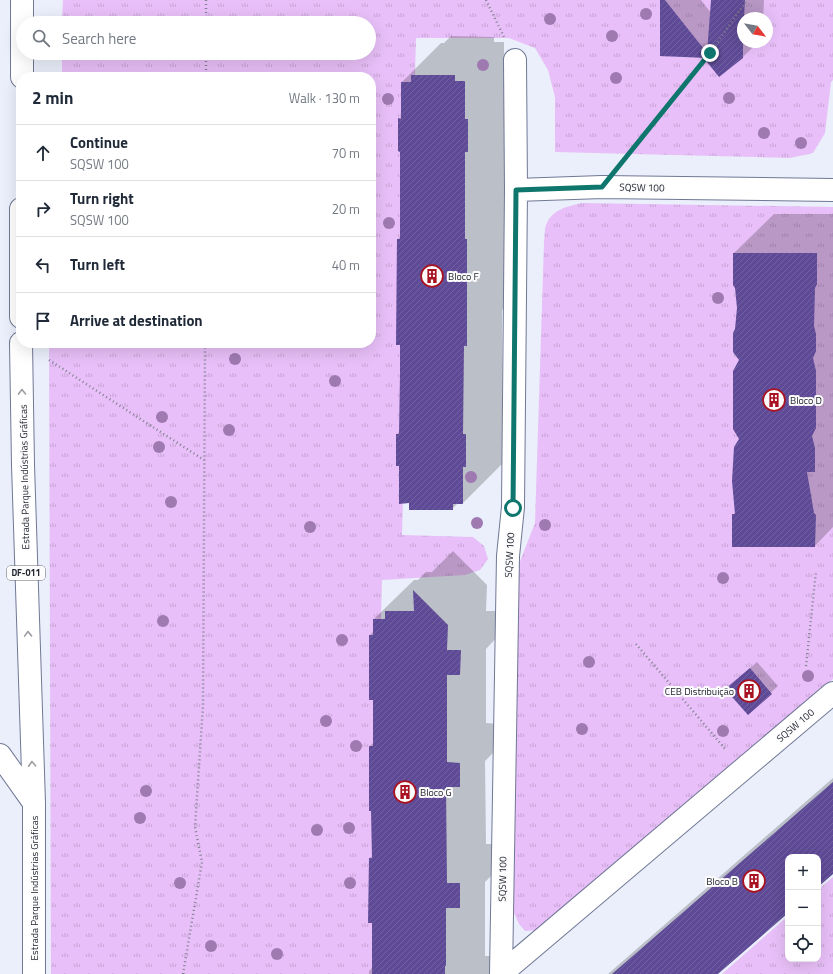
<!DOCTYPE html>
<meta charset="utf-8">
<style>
:root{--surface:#fff;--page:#f6f6f7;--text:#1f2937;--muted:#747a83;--line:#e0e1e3}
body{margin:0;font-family:"Titillium Web",sans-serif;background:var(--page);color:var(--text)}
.controls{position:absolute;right:12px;bottom:12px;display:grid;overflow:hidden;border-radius:8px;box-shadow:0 4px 16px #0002}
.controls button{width:36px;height:36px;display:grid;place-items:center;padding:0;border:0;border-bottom:1px solid var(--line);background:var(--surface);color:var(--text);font:20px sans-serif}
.compass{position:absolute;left:737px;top:12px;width:36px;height:36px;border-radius:50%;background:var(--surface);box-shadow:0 4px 16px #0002;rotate:121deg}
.stop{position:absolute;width:12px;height:12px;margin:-9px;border:3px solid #0f766e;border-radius:50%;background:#fff}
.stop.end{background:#0f766e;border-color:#fff;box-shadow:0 1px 4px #0008}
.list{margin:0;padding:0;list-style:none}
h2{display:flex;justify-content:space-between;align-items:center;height:52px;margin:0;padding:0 16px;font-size:17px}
h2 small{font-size:13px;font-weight:400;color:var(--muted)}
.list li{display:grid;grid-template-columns:26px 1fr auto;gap:12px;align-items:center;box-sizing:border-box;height:56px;padding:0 16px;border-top:1px solid var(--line)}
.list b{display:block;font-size:15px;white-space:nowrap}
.list p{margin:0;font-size:13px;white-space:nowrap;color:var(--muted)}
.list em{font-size:13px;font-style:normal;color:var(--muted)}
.icon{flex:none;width:22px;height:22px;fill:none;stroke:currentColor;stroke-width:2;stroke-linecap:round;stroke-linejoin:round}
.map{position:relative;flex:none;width:833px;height:974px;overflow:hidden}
.search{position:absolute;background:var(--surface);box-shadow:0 4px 16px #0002;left:16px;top:16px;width:360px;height:44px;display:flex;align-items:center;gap:10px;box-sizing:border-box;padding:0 14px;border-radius:22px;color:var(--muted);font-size:15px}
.panel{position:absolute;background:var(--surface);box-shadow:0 4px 16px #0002;left:16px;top:72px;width:360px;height:276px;border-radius:16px}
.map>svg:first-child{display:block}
.park{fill:url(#park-tufts);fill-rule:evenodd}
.shadow{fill:#0003}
.building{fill:url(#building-hatch)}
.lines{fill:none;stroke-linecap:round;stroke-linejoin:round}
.street-casing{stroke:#707894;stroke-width:24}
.primary-casing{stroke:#707894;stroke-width:24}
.path{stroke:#7f838f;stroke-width:2.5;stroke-dasharray:1 3;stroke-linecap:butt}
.street{stroke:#fff;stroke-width:22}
.primary{stroke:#fff;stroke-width:22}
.tree{fill:#9e7ab1}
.oneway{stroke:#9c9da2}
.route{stroke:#0f766e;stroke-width:5}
.labels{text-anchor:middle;stroke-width:4;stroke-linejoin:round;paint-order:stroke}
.shield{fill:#fcfcfc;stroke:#63666e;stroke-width:1}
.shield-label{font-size:9px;font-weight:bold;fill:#222531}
.street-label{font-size:10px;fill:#222531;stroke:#fcfcfc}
.poi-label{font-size:10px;fill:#222531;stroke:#fcfcfc;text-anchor:start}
</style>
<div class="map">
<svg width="833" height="974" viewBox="0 0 833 974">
<defs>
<pattern id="park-tufts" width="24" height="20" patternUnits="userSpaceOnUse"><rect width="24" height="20" fill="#e8bff8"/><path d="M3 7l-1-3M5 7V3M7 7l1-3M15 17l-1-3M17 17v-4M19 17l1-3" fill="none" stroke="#c7a4d5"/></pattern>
<pattern id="building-hatch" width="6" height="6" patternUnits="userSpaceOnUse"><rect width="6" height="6" fill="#5e4a96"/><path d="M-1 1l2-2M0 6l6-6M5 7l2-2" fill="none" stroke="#71619f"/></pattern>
</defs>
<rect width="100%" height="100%" fill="#eaeffb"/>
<path class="park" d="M63 0H833V80L831 82 825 133 813 153 790 158 555 152V97L548 70 535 48 509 38H416L402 535 473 537 484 546 488 559 480 570 465 575 382 580 372 974H51L49 343H371V77H62V53H369V23H62ZM743 18H767V42H743Z
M582 203 833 207V679L557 915 538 930 525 931 519 924 513 911 519 564 535 523 544 242C545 236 544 228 547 223 553 209 569 206 582 203Z
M833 877V974H722L788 916V959H818V890Z"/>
<path class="shadow" d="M661 0H701L711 13 712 0H764L763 18H743V42H758L742 58 708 57Z
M451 36 494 37V42H504V80H507L506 112 504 114V200H506V306L502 310V395H505V426L502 430V464L463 503H458L452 509 410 502 400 465 397 434 400 431 401 344 398 239 401 236V151L399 119 402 116V82L441 43H444Z
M774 214H833V527L815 546 733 515 736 511 740 439V360L736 330 738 308 736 288 734 285V253Z
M453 551 487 585 486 611H500L499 635 486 649V723L499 724V747L485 761 486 844H499V868L485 882V956H498V974H369V971L373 967V922L370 858 373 855 370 746 374 742V699L370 635 374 631V619L414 580H418L426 572H432Z
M757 662 778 686 748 714 733 683Z
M833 778V873L818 886V857H788V912L716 974H608Z"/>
<path class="building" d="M660 0H665L707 53 711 0H745L744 18H743V58L719 77 707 62V58L660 56Z
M411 75H455V81H465V119H468V152H465V239H467V346H464L463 434H466V467H463V504H453V510H409V503L399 504V466H396V434H399L400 374V345H396L397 239H400V152L398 151V118L401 119V82H411Z
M733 253H817V284L815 288 814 326 816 334V351L813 358 816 371V428L812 436 815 448V472H807L814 513 816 515 815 547H732V514H735L732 481 734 447 739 439 733 429V371L739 360 733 352V333L735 329 737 308 735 288 733 285Z
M413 590 448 625 447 650H461L460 675H447V762L460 763V787H446L447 883H460V908H446V966H445V974H372V923H368L369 858H372L371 811H369V746H373V700H369V635H373V619H385V611H414Z
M750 668 772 694 748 715 725 689Z
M833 782V874L818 887V857H788V913L718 974H612Z"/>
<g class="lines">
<g class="street-casing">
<path id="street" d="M515 60 516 190
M501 974 508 556 513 507 516 190 602 187 833 190
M501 974 833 693"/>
</g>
<g class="primary-casing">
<path id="primary" d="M22 77V0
M21 209V317
M21 343 23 465 34 803V974
M0 755 34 803"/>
</g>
<path class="path" d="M206 0V23
M486 0 504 37
M206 53V77
M623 161 710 53 747 0
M49 360 204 460
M636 644 726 750
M806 666 816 571
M183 974 202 862 195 827 203 706 205 343"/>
<use href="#street" class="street"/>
<use href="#primary" class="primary"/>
</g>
<g class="tree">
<circle cx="646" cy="14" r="6"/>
<circle cx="550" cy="19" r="6"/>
<circle cx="612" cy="36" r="6"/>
<circle cx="483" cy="65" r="6"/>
<circle cx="616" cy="78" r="6"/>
<circle cx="729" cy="98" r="6"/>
<circle cx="388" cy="99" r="6"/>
<circle cx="764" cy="133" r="6"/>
<circle cx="801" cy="143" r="6"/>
<circle cx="389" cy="223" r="6"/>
<circle cx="718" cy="298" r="6"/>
<circle cx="235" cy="359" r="6"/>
<circle cx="335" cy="381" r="6"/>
<circle cx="162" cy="417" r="6"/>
<circle cx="229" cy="430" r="6"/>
<circle cx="159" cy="447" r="6"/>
<circle cx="471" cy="477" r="6"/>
<circle cx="171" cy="502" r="6"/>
<circle cx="477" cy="523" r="6"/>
<circle cx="545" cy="525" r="6"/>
<circle cx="310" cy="527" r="6"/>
<circle cx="723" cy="578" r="6"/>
<circle cx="163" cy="621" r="6"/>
<circle cx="342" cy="640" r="6"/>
<circle cx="589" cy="662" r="6"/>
<circle cx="808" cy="676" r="6"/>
<circle cx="326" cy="721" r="6"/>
<circle cx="582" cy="729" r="6"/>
<circle cx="723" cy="731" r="6"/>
<circle cx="356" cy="746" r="6"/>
<circle cx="146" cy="791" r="6"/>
<circle cx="140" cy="818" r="6"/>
<circle cx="349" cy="828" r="6"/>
<circle cx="317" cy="830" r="6"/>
<circle cx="180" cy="883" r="6"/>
<circle cx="350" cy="883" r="6"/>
<circle cx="211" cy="946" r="6"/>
<circle cx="277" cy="954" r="6"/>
</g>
<defs><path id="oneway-chevron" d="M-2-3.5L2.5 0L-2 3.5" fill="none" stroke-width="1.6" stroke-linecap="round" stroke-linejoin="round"/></defs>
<g class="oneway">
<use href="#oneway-chevron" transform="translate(22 392) rotate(-91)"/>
<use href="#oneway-chevron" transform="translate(28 634) rotate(-92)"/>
<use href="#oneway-chevron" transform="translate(32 764) rotate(-93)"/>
</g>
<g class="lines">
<path class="route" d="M513 508 516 190 602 187 710 53"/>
</g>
<defs>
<g id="building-ring" transform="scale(1.15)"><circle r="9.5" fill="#fcfcfc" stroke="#a81221" stroke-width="1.5"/><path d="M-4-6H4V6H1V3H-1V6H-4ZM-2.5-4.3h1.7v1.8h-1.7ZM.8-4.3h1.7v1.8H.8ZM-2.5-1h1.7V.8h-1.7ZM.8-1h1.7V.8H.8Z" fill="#a81221"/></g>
</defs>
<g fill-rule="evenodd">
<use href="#building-ring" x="432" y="276"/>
<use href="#building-ring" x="774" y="400"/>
<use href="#building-ring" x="749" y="691"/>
<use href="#building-ring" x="405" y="792"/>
<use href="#building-ring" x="754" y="881"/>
</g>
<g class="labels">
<rect class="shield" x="7" y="566" width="38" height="14" rx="3"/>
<g class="shield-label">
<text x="26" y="576">DF-011</text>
</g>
<g class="street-label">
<text transform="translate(642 187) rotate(1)" y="4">SQSW 100</text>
<text transform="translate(24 477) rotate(-91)" y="4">Estrada Parque Indústrias Gráficas</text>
<text transform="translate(509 555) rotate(-87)" y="4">SQSW 100</text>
<text transform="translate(795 725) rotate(-40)" y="4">SQSW 100</text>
<text transform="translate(502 879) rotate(-89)" y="4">SQSW 100</text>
<text transform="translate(34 888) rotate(-90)" y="4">Estrada Parque Indústrias Gráficas</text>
</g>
<g class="poi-label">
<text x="448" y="280">Bloco F</text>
<text x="790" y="404">Bloco D</text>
<text x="734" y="695" text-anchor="end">CEB Distribuição</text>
<text x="420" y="796">Bloco G</text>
<text x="738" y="885" text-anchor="end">Bloco B</text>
</g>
</g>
</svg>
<div class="controls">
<button>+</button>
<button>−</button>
<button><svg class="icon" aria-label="locate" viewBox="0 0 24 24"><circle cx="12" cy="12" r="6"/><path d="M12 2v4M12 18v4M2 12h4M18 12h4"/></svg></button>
</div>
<svg class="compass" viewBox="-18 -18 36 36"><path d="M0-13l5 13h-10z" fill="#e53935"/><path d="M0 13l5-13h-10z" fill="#747a83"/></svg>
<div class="stop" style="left:513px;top:508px"></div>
<div class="stop end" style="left:710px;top:53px"></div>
<div class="search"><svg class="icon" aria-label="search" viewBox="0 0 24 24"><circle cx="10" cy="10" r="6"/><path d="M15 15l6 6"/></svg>Search here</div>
<section class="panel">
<h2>2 min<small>Walk · 130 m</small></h2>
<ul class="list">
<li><svg class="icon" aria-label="ahead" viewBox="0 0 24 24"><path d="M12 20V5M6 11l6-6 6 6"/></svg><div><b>Continue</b><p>SQSW 100</p></div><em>70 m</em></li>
<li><svg class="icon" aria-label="right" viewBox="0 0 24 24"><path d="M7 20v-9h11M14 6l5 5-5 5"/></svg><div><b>Turn right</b><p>SQSW 100</p></div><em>20 m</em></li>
<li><svg class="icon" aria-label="left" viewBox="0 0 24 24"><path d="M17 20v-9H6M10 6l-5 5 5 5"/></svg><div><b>Turn left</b></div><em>40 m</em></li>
<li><svg class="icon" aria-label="arrive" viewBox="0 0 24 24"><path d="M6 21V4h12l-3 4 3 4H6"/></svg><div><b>Arrive at destination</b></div></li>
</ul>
</section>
</div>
